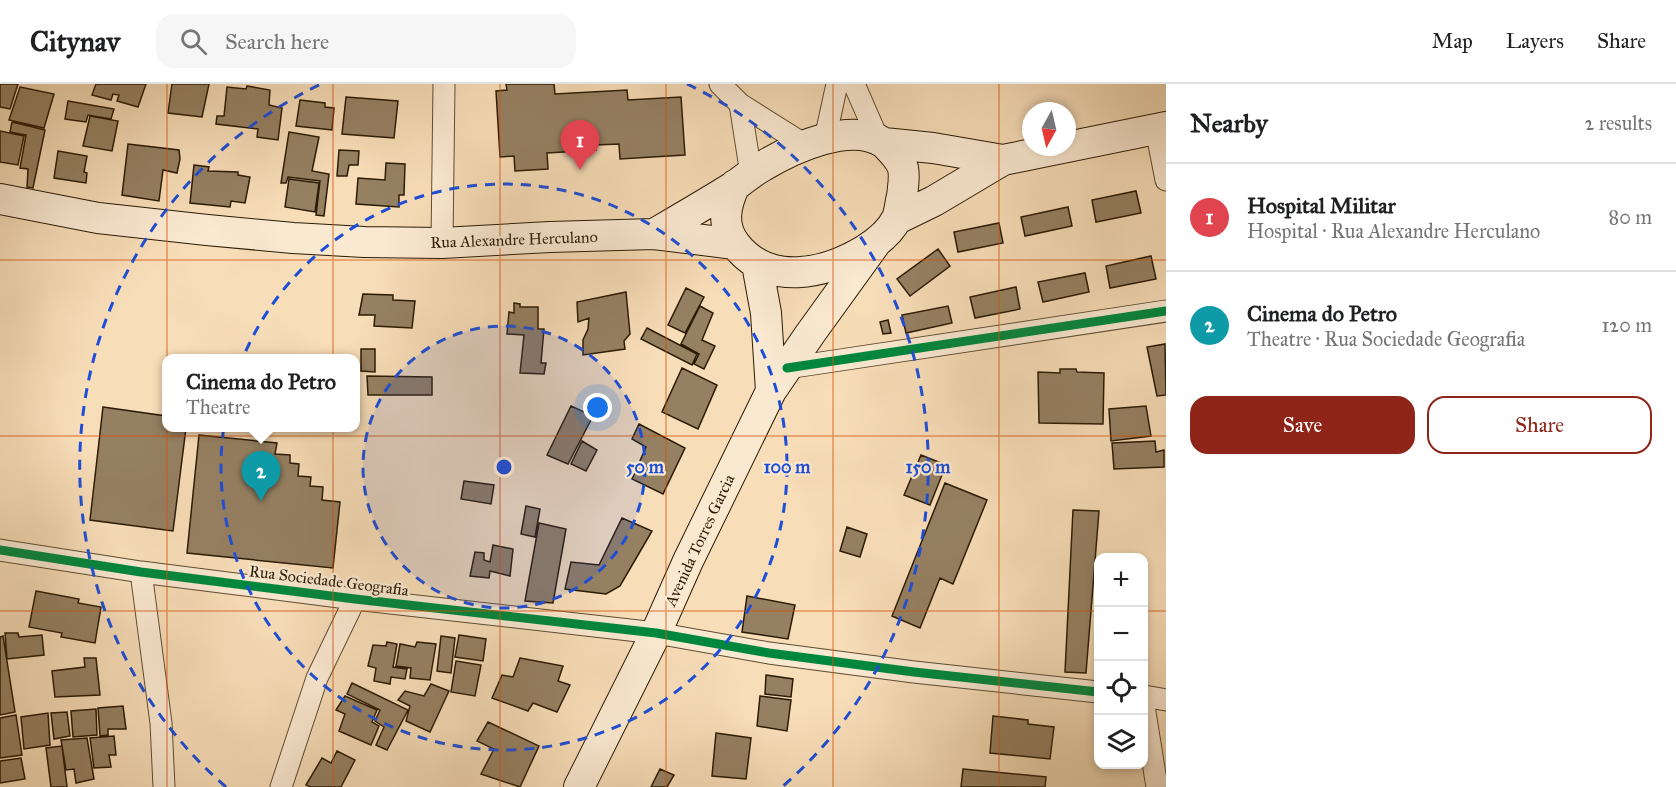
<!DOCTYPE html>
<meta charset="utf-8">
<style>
:root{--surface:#fff;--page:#f6f6f6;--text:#202124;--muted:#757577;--line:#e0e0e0;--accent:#8f2418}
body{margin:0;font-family:"IM FELL Great Primer",serif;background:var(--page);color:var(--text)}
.controls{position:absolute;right:18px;bottom:18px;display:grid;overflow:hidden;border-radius:12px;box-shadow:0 3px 9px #0003}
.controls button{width:54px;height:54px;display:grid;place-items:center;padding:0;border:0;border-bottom:2px solid var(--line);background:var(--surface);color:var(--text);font:30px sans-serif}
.compass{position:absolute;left:1022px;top:18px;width:54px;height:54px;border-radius:50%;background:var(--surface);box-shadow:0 3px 9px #0003;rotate:188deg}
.you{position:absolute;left:598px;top:324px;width:21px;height:21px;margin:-15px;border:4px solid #fff;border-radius:50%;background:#1a73e8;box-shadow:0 0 0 9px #1a73e833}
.badge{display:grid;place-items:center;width:39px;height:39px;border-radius:50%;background:var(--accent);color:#fff;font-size:20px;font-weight:700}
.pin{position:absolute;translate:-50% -50px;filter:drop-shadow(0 2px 3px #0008)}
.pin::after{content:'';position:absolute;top:32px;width:21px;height:18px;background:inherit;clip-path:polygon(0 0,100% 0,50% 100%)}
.popup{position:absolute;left:162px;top:270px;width:198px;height:78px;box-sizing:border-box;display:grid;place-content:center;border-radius:12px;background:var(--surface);filter:drop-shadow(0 2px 4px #0005);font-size:20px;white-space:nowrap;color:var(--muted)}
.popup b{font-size:22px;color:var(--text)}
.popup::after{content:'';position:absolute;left:50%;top:100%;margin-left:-12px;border:12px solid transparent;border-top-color:var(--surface)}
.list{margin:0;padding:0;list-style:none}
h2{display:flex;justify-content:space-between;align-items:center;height:78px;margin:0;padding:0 24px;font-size:26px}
h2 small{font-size:20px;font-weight:400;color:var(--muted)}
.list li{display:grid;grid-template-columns:39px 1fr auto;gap:18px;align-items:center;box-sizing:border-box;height:108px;padding:0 24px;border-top:2px solid var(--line)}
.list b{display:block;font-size:22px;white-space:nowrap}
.list p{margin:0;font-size:20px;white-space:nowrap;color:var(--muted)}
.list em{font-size:20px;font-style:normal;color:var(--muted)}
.actions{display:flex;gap:12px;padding:18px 24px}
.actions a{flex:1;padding:14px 0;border:2px solid var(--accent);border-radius:18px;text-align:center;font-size:21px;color:var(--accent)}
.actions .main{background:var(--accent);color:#fff}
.icon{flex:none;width:33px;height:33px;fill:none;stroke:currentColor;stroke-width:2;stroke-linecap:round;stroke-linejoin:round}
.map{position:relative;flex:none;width:1166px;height:703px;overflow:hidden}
header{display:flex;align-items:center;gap:36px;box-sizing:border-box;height:84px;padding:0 30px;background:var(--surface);border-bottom:2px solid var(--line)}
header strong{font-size:28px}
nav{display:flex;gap:33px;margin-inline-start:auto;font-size:21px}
.search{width:420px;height:54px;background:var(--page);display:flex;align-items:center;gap:15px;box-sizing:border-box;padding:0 21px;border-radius:18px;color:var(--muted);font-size:22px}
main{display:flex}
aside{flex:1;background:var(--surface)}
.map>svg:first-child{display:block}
.building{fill:#958062;stroke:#2b1b04;stroke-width:1.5}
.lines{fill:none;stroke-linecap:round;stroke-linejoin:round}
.street-casing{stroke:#5e4c31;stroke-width:23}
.secondary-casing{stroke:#2b1b04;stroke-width:32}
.street{stroke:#fae9d1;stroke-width:21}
.secondary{stroke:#fae9d1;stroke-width:30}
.cycleway-casing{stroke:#fae9d1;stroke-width:13}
.cycleway{stroke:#00873e;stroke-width:9}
.grid{fill:none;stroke:#d5530b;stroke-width:1.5;stroke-opacity:0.55}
.ring{fill:none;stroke:#1d4ed8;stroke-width:3;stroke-dasharray:10 8}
.labels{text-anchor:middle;stroke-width:4.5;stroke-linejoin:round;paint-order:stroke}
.street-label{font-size:16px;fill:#2b1b04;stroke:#fae9d1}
.centre{fill:#1d4ed8;stroke:#fae9d1;stroke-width:3}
.ring-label{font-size:18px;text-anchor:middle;font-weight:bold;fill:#1d4ed8;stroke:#fae9d1;stroke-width:4.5;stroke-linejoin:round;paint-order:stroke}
</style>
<header>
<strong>Citynav</strong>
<div class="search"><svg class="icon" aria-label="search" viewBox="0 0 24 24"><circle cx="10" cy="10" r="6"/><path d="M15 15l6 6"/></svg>Search here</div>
<nav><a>Map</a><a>Layers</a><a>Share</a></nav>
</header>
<main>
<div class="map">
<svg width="1166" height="703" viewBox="0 0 1166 703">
<rect width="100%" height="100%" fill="#f7ddb8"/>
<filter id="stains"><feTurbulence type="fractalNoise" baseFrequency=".00333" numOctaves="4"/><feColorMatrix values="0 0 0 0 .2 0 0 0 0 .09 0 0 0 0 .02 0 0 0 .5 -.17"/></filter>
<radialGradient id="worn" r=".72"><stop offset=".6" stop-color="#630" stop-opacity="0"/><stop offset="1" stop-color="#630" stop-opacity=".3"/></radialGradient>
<path class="building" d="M0 0H18L10 25 0 23Z
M96 0H146L138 23 117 17 119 11 113 10 111 16 92 11Z
M172 0H209L202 33 168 29Z
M506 0H554L555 10 627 6 628 16 681 13 685 71 620 75 619 60 595 61 596 66 547 69 548 85 515 87 514 72 500 73 496 7 507 6Z
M247 2 270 6 269 21 282 24 278 56 257 53 258 45 216 40 217 32H224L227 3 246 5Z
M20 3 54 10 44 44 9 36Z
M346 13 398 17 394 54 342 50Z
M300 16 325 19V23L334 24 332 46 296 42Z
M68 17 114 25 111 35 88 31 86 38 65 35Z
M90 32 118 37 112 67 83 62Z
M12 38 45 46 33 104 27 103 28 85 20 84 26 51 10 48Z
M0 47 24 52 18 81 0 78Z
M289 48 319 53 312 87 329 90 324 132 316 131 320 97 288 93 286 99H281Z
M128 60 179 66 180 75 177 89 163 86 159 117 122 111Z
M339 66 359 67 358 81H349L347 92H337Z
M58 67 87 72 84 88 87 89 86 99 54 94Z
M386 79 405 80 404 111H399V123L356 120 358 94 385 96Z
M194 81 209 83 208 87 238 88V91L250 93 245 119 231 117 230 123 190 119Z
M289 95 319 99 315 128 285 123Z
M1136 107 1141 129 1096 138 1092 116Z
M1068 123 1072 142 1025 152 1021 133Z
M999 139 1003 159 958 168 954 148Z
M938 165 950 182 910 212 897 195Z
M1151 172 1156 195 1110 204 1106 182Z
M1085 189 1089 208 1043 218 1038 198Z
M1016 203 1020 225 975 234 970 213Z
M686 204 704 213 685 249 668 241Z
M626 208 630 250 624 257 625 265 583 271V256L588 245 589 234 578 238 577 218Z
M363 210 393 211V216L415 217 412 244 374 242 375 231H359Z
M514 219 520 220V223H538V245H544L541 279H546L544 290 520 289 524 251 507 250 509 228 514 229Z
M700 222 713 229 702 256 715 262 704 285 694 280 699 270 681 260Z
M948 222 952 239 906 249 902 231Z
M888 236 891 249 883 250 880 238Z
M647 244 697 270 692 281 641 255Z
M1165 260 1166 311 1157 312 1147 263Z
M361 265H375V288L361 287Z
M682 284 717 301 698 345 662 328Z
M1060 285H1076L1077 288 1104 289 1103 340 1039 339 1038 288 1060 289Z
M367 292 432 293V311H368Z
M571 322 593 332 568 380 547 371Z
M1146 322 1151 352 1111 357 1109 325Z
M103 323 166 332V344H186L173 447 90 436Z
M639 340 685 364 663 410 632 395 646 363 632 355Z
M199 351 277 359 275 370 290 371V379L299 380 298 392 311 393 310 402 323 403 322 416 340 418 333 484 187 469Z
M582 357 597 366 586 387 571 380Z
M1155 357 1156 368 1164 366V383L1114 385 1112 359Z
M921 371 946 381 930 421 904 411Z
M464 397 494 401 491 420 461 415Z
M945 399 987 416 953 500 940 494 920 544 892 532Z
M526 422 540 425 535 453 521 450Z
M1073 426 1099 427 1086 589 1065 588Z
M622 434 652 447 620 502 606 510 565 505 571 478 599 481Z
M539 439 566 445 553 519 525 517Z
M847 443 867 450 860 473 840 467Z
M493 461 513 465 510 492 490 487 489 494 470 492 475 468 484 469V476L490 478Z
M36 507 79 515 78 519 101 523 95 559 61 553 62 549 29 543Z
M747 512 795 521 788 555 742 548Z
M5 549H18L19 553 42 551 44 571 7 575Z
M459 551 486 555 483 577 455 573Z
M3 552 15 628 0 631V553Z
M441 552 455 554 451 589 437 587Z
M387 558 397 560 393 583 407 585 405 595 391 593 390 600 374 597 376 584 368 582 373 561 386 562Z
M417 558 436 560 430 596 410 594 411 584 396 582 400 560 415 563Z
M84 574H96L100 611 55 613 52 587 85 583Z
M520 574 563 582 558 597 570 601 557 628 533 619 528 627 492 614 502 591 513 593Z
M456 577 481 581 475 612 451 608Z
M766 591 793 595 791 613 765 610Z
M352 599 408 626 387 666 376 661 384 643 375 637 380 626 347 610Z
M431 600 449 607 430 648 406 637 410 622 398 616 405 607 424 612Z
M345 612 377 626 372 638 379 642 371 661 339 647 345 630 336 626Z
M760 612 791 616 787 647 757 642Z
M123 622 126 645H108V651L100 652 98 624Z
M96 625 97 651 73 653 71 627Z
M67 628 70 652 54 655 51 629Z
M48 629 50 661 24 665 21 633Z
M16 631 22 671 0 674V634Z
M993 632 1028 636V640L1054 643 1050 675 990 669Z
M488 638 539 662 520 703 481 690 494 665 477 657Z
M716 649 751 654 746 695 712 692Z
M114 652 116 671H109L111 683 94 684 90 654Z
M87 654 94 695 76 699 74 685 66 686 61 656Z
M62 662 67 703H51L46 664Z
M337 667 355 676 341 703H311L306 701 322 674 331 679Z
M21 674 25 695 0 699V677Z
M660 685 674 691 667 703H651Z
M963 685 1046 693 1045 703H961Z"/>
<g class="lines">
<g class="street-casing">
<path id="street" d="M720 0 740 20 805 61
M854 0 878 55
M740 20 751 90
M1156 45 1166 96
M825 55 837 0
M442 159 444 0
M787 284 1166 227
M0 466 141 488 355 515 656 549 769 569 914 588 1098 608
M141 488 161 639 164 703
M1144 612 1166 616
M1144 622 1157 703
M281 703 317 594 355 515"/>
</g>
<g class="secondary-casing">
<path id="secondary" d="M735 101C725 122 721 142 736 161 769 203 825 190 865 166 876 159 891 147 897 134 900 127 900 119 902 112 903 103 905 93 903 84 900 75 891 66 884 59
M0 115 98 134 207 146 293 154 364 158 442 159 550 153 654 150 735 160
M897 135 934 117 1003 76 1166 43
M654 150C680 135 707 119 733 103 743 96 752 88 763 82 793 64 851 37 884 59L933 64 1003 76
M757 180 766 229 771 307
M579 703 656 549 688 477 771 307 810 250 875 160"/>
</g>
<use href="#street" class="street"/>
<use href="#secondary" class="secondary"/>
<g class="cycleway-casing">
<path id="cycleway" d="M787 284 1166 227
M0 466 141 488 355 515 656 549 769 569 914 588 1098 608"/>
</g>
<use href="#cycleway" class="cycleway"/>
</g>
<path class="grid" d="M167 0V703M333 0V703M500 0V703M666 0V703M833 0V703M999 0V703M0 176H1166M0 352H1166M0 527H1098M1144 527H1166"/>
<circle cx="504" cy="383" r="141" fill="#1d4ed8" fill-opacity=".12"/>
<g class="ring">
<circle cx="504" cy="383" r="141"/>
<circle cx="504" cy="383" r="283"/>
<path d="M226 703A424 424 0 0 1 321 0M687 0A424 424 0 0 1 782 703"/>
</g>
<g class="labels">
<g class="street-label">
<text transform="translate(514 155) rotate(-2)" y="6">Rua Alexandre Herculano</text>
<text transform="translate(699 456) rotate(-65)" y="6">Avenida Torres Garcia</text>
<text transform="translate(329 496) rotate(7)" y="6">Rua Sociedade Geografia</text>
</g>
</g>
<circle cx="504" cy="383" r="9" class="centre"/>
<g class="ring-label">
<text x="645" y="389">50 m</text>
<text x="787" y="389">100 m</text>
<text x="928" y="389">150 m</text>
</g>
<rect width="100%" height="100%" filter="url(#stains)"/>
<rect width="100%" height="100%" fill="url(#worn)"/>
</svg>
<div class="controls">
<button>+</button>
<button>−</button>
<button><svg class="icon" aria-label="locate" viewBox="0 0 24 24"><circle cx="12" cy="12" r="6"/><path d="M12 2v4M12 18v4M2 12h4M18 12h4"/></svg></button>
<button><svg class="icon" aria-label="layers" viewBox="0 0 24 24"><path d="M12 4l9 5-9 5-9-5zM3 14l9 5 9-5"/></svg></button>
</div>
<svg class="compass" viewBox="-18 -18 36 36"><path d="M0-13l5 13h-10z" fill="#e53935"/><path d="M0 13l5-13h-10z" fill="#757577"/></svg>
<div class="you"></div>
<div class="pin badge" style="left:580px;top:86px;background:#e0444e">1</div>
<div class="pin badge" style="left:261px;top:417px;background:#0f9aa8">2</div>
<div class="popup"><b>Cinema do Petro</b>Theatre</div>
</div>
<aside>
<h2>Nearby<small>2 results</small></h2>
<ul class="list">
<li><span class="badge" style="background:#e0444e">1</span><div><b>Hospital Militar</b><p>Hospital · Rua Alexandre Herculano</p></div><em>80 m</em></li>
<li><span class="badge" style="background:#0f9aa8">2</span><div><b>Cinema do Petro</b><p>Theatre · Rua Sociedade Geografia</p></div><em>120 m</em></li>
</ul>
<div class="actions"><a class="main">Save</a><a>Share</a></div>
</aside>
</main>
